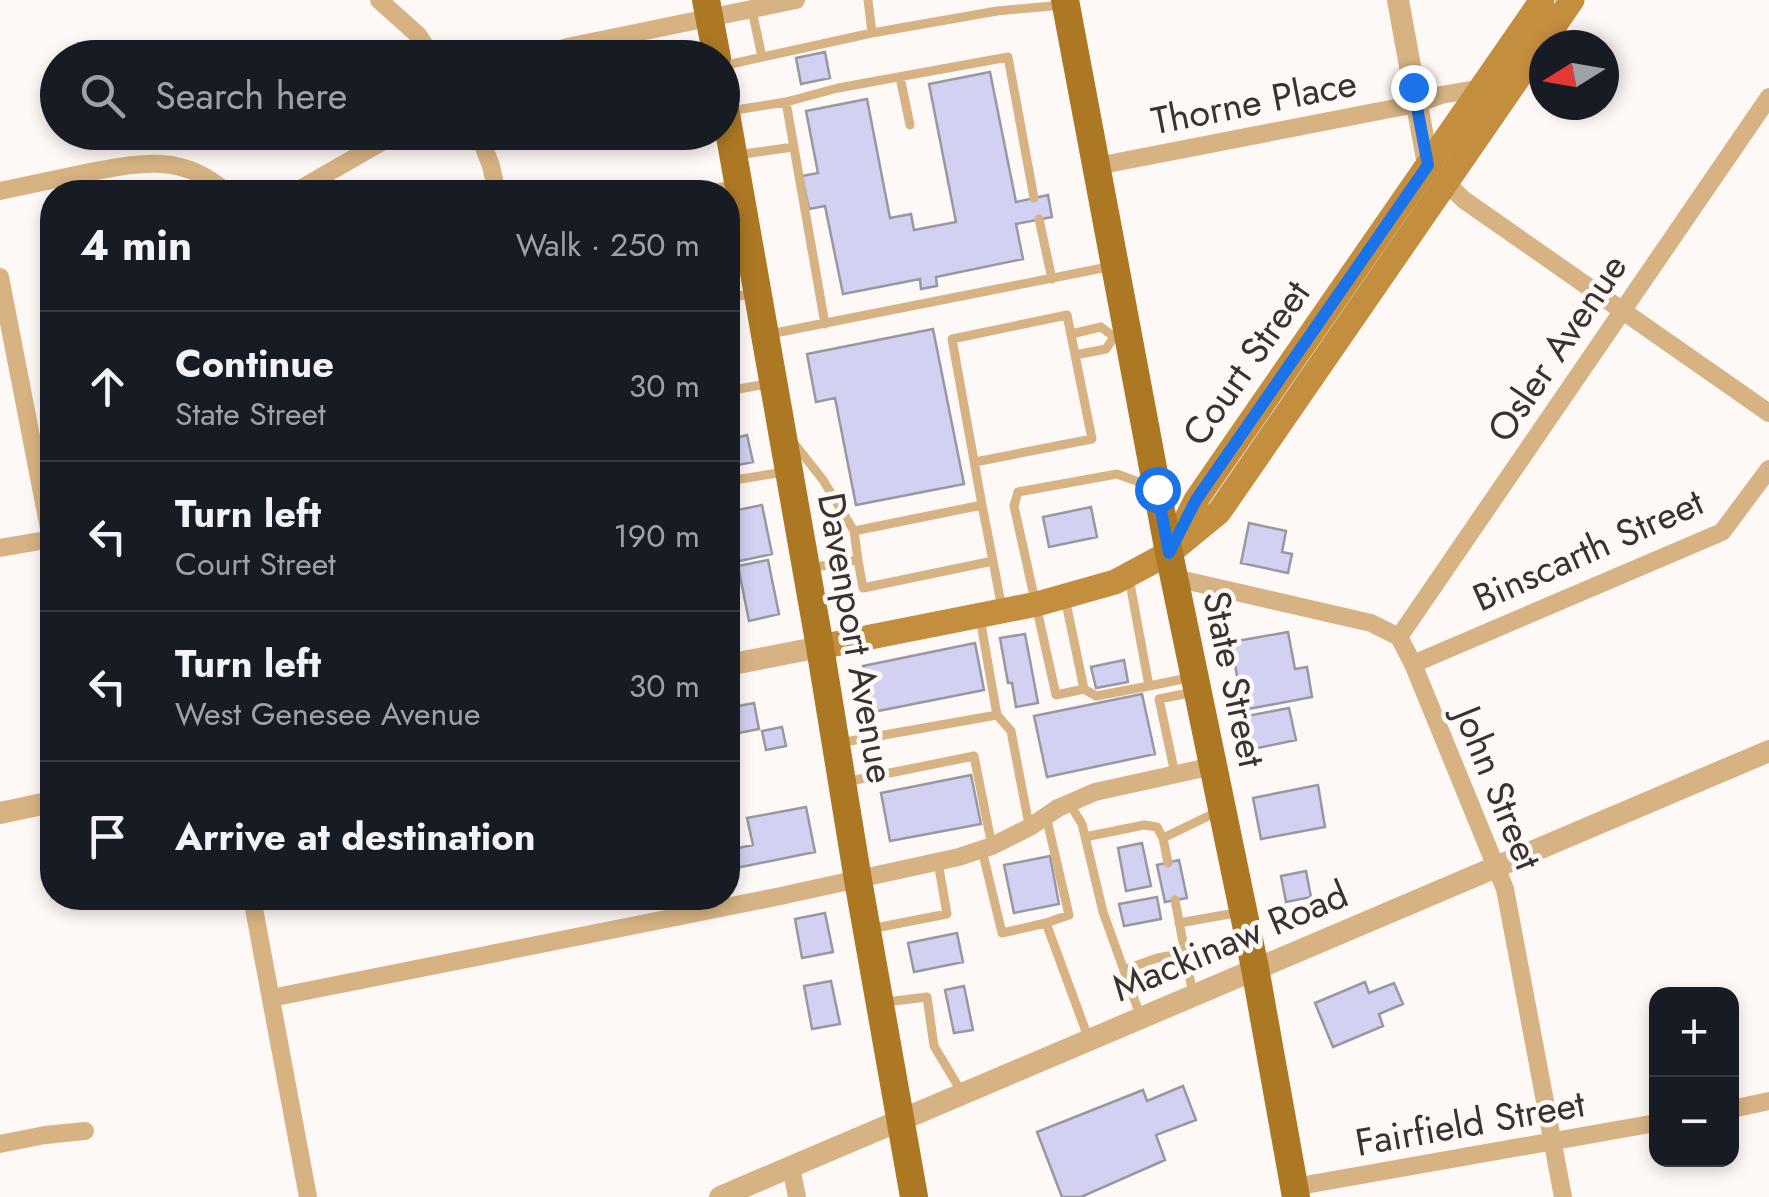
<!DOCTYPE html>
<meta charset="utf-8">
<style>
:root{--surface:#171b24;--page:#20242c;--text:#f1f3f6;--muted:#9ea1a6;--line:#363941}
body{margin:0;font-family:Jost,sans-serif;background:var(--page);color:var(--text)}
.controls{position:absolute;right:30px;bottom:30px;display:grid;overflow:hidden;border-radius:20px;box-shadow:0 5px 15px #0003}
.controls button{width:90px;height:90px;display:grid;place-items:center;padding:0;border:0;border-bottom:2px solid var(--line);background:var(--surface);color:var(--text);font:50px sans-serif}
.compass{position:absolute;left:1529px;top:30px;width:90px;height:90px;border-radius:50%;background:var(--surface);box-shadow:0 5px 15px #0003;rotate:259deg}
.stop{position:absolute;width:30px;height:30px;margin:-22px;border:8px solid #1a73e8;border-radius:50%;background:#fff}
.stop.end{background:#1a73e8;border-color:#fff;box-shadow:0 2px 10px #0008}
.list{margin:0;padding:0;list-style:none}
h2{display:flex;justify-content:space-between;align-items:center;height:130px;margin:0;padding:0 40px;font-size:42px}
h2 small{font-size:32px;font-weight:400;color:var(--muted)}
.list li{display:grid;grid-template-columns:65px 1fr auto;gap:30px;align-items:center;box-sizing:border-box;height:150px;padding:0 40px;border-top:2px solid var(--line)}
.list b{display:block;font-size:38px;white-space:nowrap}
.list p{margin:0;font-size:32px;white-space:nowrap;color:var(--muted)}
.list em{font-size:32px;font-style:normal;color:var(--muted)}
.icon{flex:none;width:55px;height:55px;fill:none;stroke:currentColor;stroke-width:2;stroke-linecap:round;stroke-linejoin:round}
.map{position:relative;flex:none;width:1769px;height:1197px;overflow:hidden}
.search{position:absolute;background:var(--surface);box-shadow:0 5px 15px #0003;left:40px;top:40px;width:700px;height:110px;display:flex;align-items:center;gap:25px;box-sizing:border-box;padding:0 35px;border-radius:55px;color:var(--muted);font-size:38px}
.panel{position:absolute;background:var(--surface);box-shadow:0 5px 15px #0003;left:40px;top:180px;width:700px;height:730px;border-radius:40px}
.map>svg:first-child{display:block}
.building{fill:#d3d1f1;stroke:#9898a3;stroke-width:2.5}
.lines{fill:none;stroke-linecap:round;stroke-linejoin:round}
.service{stroke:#d7b383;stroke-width:9}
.minor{stroke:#d7b383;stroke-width:18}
.tertiary{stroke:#d7b383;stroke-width:22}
.secondary{stroke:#c48e3f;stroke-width:25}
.primary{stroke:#ac7824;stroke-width:28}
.route{stroke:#1a73e8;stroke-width:12}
.labels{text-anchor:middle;stroke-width:9;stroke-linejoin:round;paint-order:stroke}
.street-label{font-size:38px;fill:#383330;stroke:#fef9f6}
</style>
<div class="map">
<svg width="1769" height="1197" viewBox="0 0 1769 1197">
<rect width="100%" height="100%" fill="#fef9f6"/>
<path class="building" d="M825 52 830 78 801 84 796 58Z
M990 72 1016 202 1048 195 1052 217 1016 224 1023 259 936 277 937 286 921 289 920 279 843 294 825 206 809 209 802 176 818 173 806 111 867 99 890 218 911 214 914 230 956 222 929 84Z
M728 315 737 365 728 366Z
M933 329 964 484 856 505 835 398 816 402 807 354Z
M732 407 739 437 747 435 753 462 728 467V408Z
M762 505 772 554 735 562 728 527V512Z
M1091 507 1097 537 1049 547 1043 517Z
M1249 523 1286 531 1282 552 1292 554 1288 573 1241 563Z
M768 560 779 614 749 621 738 566Z
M1288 632 1295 669 1307 667 1312 697 1243 710 1231 642Z
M1025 634 1038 703 1016 707 1012 683H1008L1000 638Z
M975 643 984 690 873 712 863 666Z
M1124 660 1128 682 1096 688 1091 667Z
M1142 694 1155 754 1047 777 1034 716Z
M754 703 759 729 728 735V708Z
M1289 708 1296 740 1248 750 1242 717Z
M782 727 786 746 766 750 762 731Z
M971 775 981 824 890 841 881 793Z
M1318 785 1325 827 1261 839 1253 798Z
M806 807 815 852 731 869 728 850 753 845 747 818Z
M1142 843 1151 886 1126 891 1118 848Z
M1050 856 1059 904 1014 913 1004 865Z
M1179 860 1187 898 1165 902 1157 865Z
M1306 871 1311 897 1286 902 1281 876Z
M1157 897 1161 919 1124 926 1119 904Z
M825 913 833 952 802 958 795 919Z
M957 933 963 962 914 972 908 943Z
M831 981 840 1024 812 1029 804 986Z
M1365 982 1369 993 1394 983 1403 1004 1379 1014 1383 1026 1333 1047 1315 1003Z
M964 986 973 1030 954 1033 945 990Z
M1183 1086 1196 1120 1156 1135 1165 1160 1081 1197H1062L1037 1132 1143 1090 1147 1101Z"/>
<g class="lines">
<path class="service" d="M752 10 762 57
M872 33 997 11 1063 5
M722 66 872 33 868 0
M900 77 910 125
M786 102 825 324
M729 111 786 102 838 88 1008 57 1034 198
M737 155 793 147
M696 192 733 185
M1039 219 1052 279
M728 264 749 259
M728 298 755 293
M770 334 1113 266
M1071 334 1101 327 1114 337
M1075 355 1106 349 1114 337 1126 334
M728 391 771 383
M793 442 823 480 854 531
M975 462 1092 439 1067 315 952 339 982 505
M728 481 784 472
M858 560 854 531 982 505 993 561
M809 568 858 560 863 588 993 561 1002 609
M1129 578 1149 686 1188 678
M1065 598 1084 689 1056 695 1014 506 1018 492 1117 474 1150 486
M1084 689 1096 696 1149 686
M997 715 1011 731 1029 825
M839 743 997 715 980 618
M1175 774 1159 699 1194 692
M845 782 974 756 992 846
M1069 803 1082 824 1103 912 1140 1015
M1085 837 1144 825 1157 827 1163 838 1168 863
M1163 838 1219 811
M982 850 1002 933 1046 923 1088 1037
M1175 900 1193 995
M1046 923 1069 915 1046 816
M1179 923 1241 912
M870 929 947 914 938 862
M1124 970 1157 958 1185 953
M886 1002 927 997 934 1046 961 1091"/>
<path class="minor" d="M379 0 418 35 433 58
M534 58 567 47 796 0
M478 132 491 166 497 192
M1097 166 1416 104 1441 95 1482 88
M1439 176 1464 200 1769 413
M0 191C28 185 57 179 85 173 138 163 181 152 226 192
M295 192 399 132
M0 277 51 539
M0 548 52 539
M1175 578 1371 623 1399 637 1413 664 1505 889 1563 1197
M1399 637 1769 97
M1413 664 1722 532 1769 469
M252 898 308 1197
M271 998 776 897 959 857 992 846 1030 827 1058 808 1095 792 1213 766
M1732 1109 1769 1101
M0 1144 45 1135 85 1131
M791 1167 797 1197
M1294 1187 1656 1123"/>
<path class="tertiary" d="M1398 0 1428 165
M728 665 820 647
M0 813 52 802
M720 1197 1769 751"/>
<path class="secondary" d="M1174 544 1196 500 1542 0
M820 647 1037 604 1115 582 1169 553 1219 512 1572 0"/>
<path class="primary" d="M706 0 717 58
M1065 0 1169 553 1255 968 1296 1197
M722 91 820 647 858 880 914 1197"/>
</g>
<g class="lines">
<path class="route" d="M1157 489 1169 553 1196 500 1428 165 1413 87"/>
</g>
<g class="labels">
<g class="street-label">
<text transform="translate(1254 102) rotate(-11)" y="13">Thorne Place</text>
<text transform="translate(1557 348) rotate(-56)" y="13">Osler Avenue</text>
<text transform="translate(1246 363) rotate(-55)" y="13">Court Street</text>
<text transform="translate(1588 550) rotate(-24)" y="13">Binscarth Street</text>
<text transform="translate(856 638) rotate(80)" y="13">Davenport Avenue</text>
<text transform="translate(1234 679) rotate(78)" y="13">State Street</text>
<text transform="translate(1498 788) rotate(68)" y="13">John Street</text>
<text transform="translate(1230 941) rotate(-23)" y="13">Mackinaw Road</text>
<text transform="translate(1470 1123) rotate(-10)" y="13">Fairfield Street</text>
</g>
</g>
</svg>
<div class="controls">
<button>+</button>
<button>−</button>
</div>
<svg class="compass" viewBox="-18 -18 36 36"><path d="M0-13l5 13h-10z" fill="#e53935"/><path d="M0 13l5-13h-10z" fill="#9ea1a6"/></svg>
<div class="stop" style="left:1157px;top:489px"></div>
<div class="stop end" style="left:1413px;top:87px"></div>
<div class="search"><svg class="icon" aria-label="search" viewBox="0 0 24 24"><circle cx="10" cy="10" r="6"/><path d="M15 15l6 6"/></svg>Search here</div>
<section class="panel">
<h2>4 min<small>Walk · 250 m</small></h2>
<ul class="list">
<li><svg class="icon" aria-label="ahead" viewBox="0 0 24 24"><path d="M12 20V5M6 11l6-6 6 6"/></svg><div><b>Continue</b><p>State Street</p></div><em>30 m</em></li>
<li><svg class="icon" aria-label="left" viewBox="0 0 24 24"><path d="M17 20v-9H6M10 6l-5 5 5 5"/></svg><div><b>Turn left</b><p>Court Street</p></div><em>190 m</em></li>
<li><svg class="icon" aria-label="left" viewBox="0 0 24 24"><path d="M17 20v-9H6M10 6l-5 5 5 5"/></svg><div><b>Turn left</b><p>West Genesee Avenue</p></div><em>30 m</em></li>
<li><svg class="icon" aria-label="arrive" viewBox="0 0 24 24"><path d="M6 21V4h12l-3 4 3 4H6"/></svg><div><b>Arrive at destination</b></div></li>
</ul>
</section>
</div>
